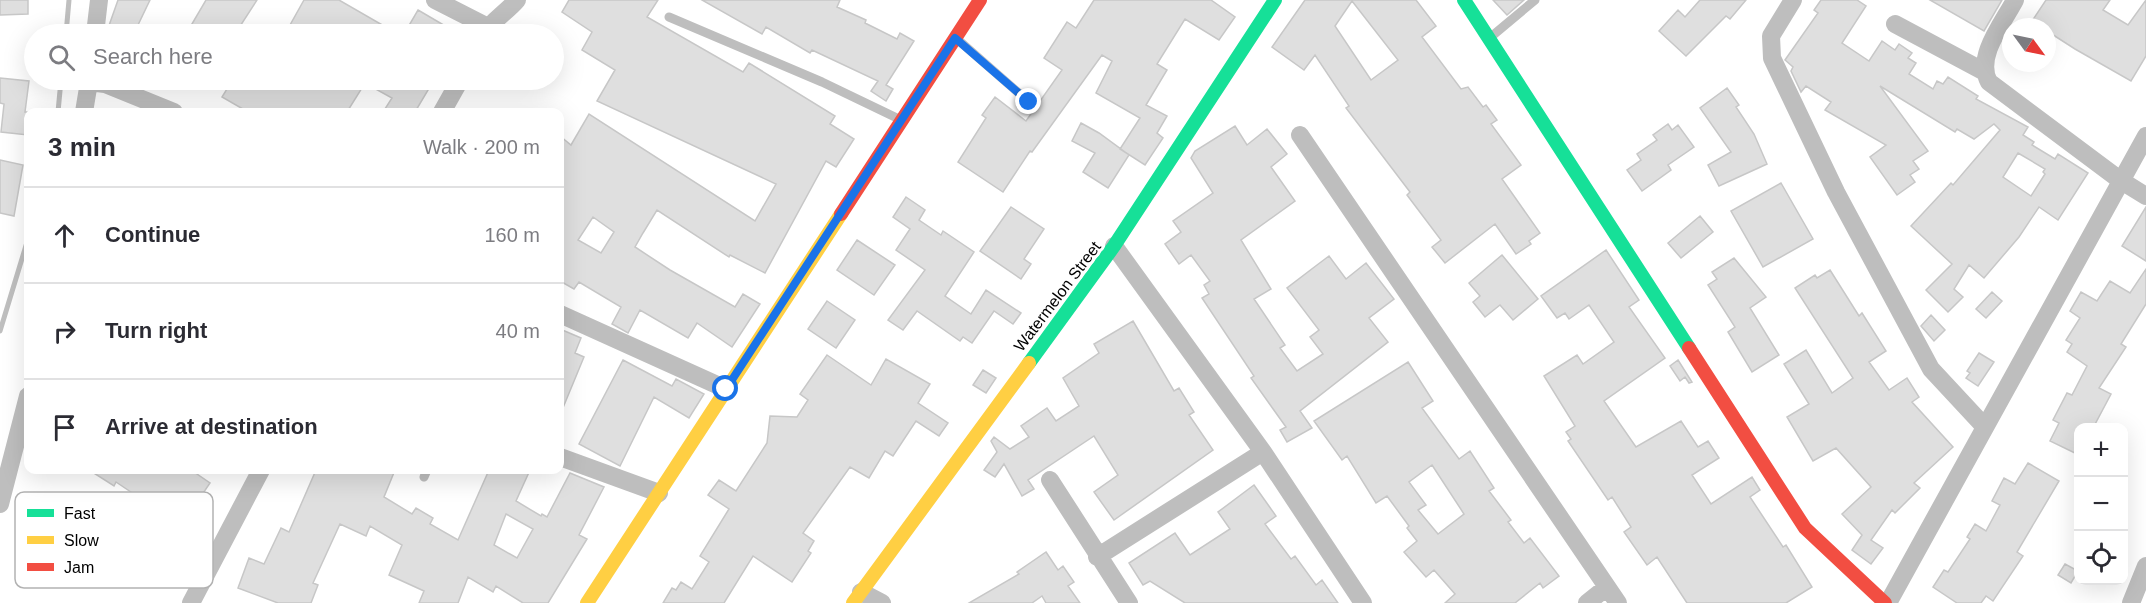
<!DOCTYPE html>
<meta charset="utf-8">
<style>
:root{--surface:#fff;--page:#f7f7f7;--text:#2b2b33;--muted:#7c7c81;--line:#e1e1e2}
body{margin:0;font-family:Helvetica,sans-serif;background:var(--page);color:var(--text)}
.controls{position:absolute;right:18px;bottom:18px;display:grid;overflow:hidden;border-radius:12px;box-shadow:0 6px 24px #0002}
.controls button{width:54px;height:54px;display:grid;place-items:center;padding:0;border:0;border-bottom:2px solid var(--line);background:var(--surface);color:var(--text);font:30px sans-serif}
.compass{position:absolute;left:2002px;top:18px;width:54px;height:54px;border-radius:50%;background:var(--surface);box-shadow:0 6px 24px #0002;rotate:123deg}
.stop{position:absolute;width:18px;height:18px;margin:-14px;border:4px solid #1a73e8;border-radius:50%;background:#fff}
.stop.end{background:#1a73e8;border-color:#fff;box-shadow:0 2px 6px #0008}
.list{margin:0;padding:0;list-style:none}
h2{display:flex;justify-content:space-between;align-items:center;height:78px;margin:0;padding:0 24px;font-size:26px}
h2 small{font-size:20px;font-weight:400;color:var(--muted)}
.list li{display:grid;grid-template-columns:39px 1fr auto;gap:18px;align-items:center;box-sizing:border-box;height:96px;padding:0 24px;border-top:2px solid var(--line)}
.list b{display:block;font-size:22px;white-space:nowrap}
.list em{font-size:20px;font-style:normal;color:var(--muted)}
.icon{flex:none;width:33px;height:33px;fill:none;stroke:currentColor;stroke-width:2;stroke-linecap:round;stroke-linejoin:round}
.map{position:relative;flex:none;width:2146px;height:603px;overflow:hidden}
.search{position:absolute;background:var(--surface);box-shadow:0 6px 24px #0002;left:24px;top:24px;width:540px;height:66px;display:flex;align-items:center;gap:15px;box-sizing:border-box;padding:0 21px;border-radius:33px;color:var(--muted);font-size:22px}
.panel{position:absolute;background:var(--surface);box-shadow:0 6px 24px #0002;left:24px;top:108px;width:540px;height:366px;border-radius:12px}
.map>svg:first-child{display:block}
.lines{fill:none;stroke-linecap:round;stroke-linejoin:round}
.stream{stroke:#bfbfbf;stroke-width:5}
.building{fill:#dfdfdf;stroke:#c7c7c7;stroke-width:1.5;fill-rule:evenodd}
.lane{stroke:#bebebe;stroke-width:9}
.street{stroke:#bebebe;stroke-width:18}
.fast{stroke:#16e098;stroke-width:14}
.slow{stroke:#ffcf43;stroke-width:14}
.jam{stroke:#f24e42;stroke-width:14}
.route{stroke:#1a73e8;stroke-width:8}
.labels{text-anchor:middle;stroke-width:6;stroke-linejoin:round;paint-order:stroke}
.street-label{font-size:16px;fill:#000;stroke:#fff}
.key{fill:#fff;stroke:#b2b2b2;stroke-width:1.5}
.key-label{font-size:16px;fill:#000}
</style>
<div class="map">
<svg width="2146" height="603" viewBox="0 0 2146 603">
<rect width="100%" height="100%" fill="#fff"/>
<g class="lines">
<path class="stream" d="M66 34 69 0
M58 112 61 80
M0 331 28 239"/>
</g>
<path class="building" d="M0 0H28V14L0 15Z
M118 0H150L138 25 160 34H106Z
M206 0H257L235 34H199L189 29Z
M304 0H339L398 34H340L324 25 319 34H285Z
M569 0H658L647 17 743 72 749 63 835 116 830 124 854 139 836 167 826 161 765 273 730 255 729 257 657 210 643 233 635 247 670 270 735 307 743 294 760 304 732 347 697 323 688 338 640 310 628 333 612 324 621 307 579 282 574 289 560 281V136L571 145 589 114 755 221 776 184 597 101 615 70 582 50 592 32 562 12ZM593 217 614 232 601 253 578 240Z
M702 0H840L837 7 866 20 865 23 897 39 900 33 914 41 886 85 893 89 886 101 871 91 878 81 812 50 810 53 766 27 762 34Z
M1094 0H1211L1235 17 1219 40 1185 19 1157 64 1167 70 1146 105 1167 116 1157 133 1163 138 1145 165 1120 149 1140 118 1096 93 1112 61 1102 55 1032 152 1030 151 1003 192 958 162 986 118 982 115 995 97 1026 121 1062 70 1044 58 1067 22 1076 28Z
M1305 0H1416L1436 26 1422 37 1461 89 1468 87 1483 107 1486 105 1497 120 1491 124 1521 165 1502 179 1540 233 1529 241 1531 244 1516 254 1495 224 1445 263 1432 247 1441 240 1407 195 1410 192 1346 108 1349 106 1315 55 1304 70 1272 47ZM1352 1 1398 60 1371 80 1335 26Z
M1493 0H1524L1507 15Z
M1700 0H1746L1730 19 1726 16 1686 56 1659 31 1678 10 1685 17Z
M1821 0H1857L1866 6 1842 43 1869 61 1882 41 1895 50 1899 44 1912 53 1908 58 1916 63 1909 74 1933 89 1937 81 1943 84 1948 77 1978 96 1976 99 2028 127 2023 135 2034 142 2032 145 2055 159 2058 154 2088 173 2058 220 2039 207 2019 237 1984 278 1969 265 1954 289 1963 297 1948 312 1926 290 1952 264 1911 226 1951 183 1953 185 2000 130 1994 124 1974 139 1957 129 1955 132 1880 86 1928 151 1913 161 1919 169 1910 175 1915 182 1897 195 1870 157 1886 145 1825 110 1831 102 1806 86 1801 92 1791 71 1793 67 1785 60 1818 13 1814 10ZM2018 153 2045 169 2043 172 2045 174 2031 196 2003 177Z
M1930 0H2002L1984 31Z
M2046 0H2110L2103 10 2128 25 2146 0V56L2131 81 2075 49 2047 31V27L2032 21Z
M418 10 459 34H404Z
M0 78 29 81 25 112H28V135L1 132 4 104 0 103Z
M213 80H434L415 112H383L392 98 365 83 347 112H248L222 97 227 89Z
M1727 88 1739 105 1736 107 1754 134 1767 164 1719 186 1708 165 1731 152 1700 108Z
M1081 123 1099 133 1129 155 1108 188 1083 172 1095 153 1072 141Z
M1668 124 1672 130 1678 125 1694 147 1668 165 1671 170 1642 191 1627 170 1641 160 1637 154 1657 140 1653 135Z
M1235 126 1247 145 1267 129 1287 154 1271 167 1295 201 1241 240 1271 289 1254 299 1285 345 1280 348 1297 371 1323 354 1310 337 1319 330 1287 288 1317 265 1329 256 1346 279 1366 263 1394 299 1369 318 1388 342 1300 411 1312 428 1287 442 1280 430 1286 427 1251 378 1254 376 1202 298 1209 294 1204 285 1210 281 1191 255 1179 264 1165 244 1181 232 1173 221 1213 193 1191 158 1195 151Z
M0 160 23 165 14 216 0 213Z
M1781 183 1813 239 1763 267 1731 211Z
M906 197 925 210 919 220 941 235 943 231 974 252 945 296 971 314 986 290 1021 313 1013 324 994 311 972 343 963 337 960 341 917 311 903 330 888 320 925 270 896 250 910 229 893 217Z
M1011 207 1044 229 1024 259 1031 264 1021 279 980 251Z
M2146 207V261L2122 246Z
M1700 216 1713 232 1681 258 1668 243Z
M857 240 895 265 874 295 837 270Z
M1606 250 1639 300 1629 307 1665 358 1604 401 1636 447 1681 421 1698 447 1708 441 1719 458 1692 475 1711 504 1752 477 1760 490 1750 497 1783 547 1786 545 1812 587 1786 603H1687L1657 557 1647 565 1624 532 1631 527 1612 497 1608 500 1568 441 1571 439 1566 432 1575 426 1544 376 1577 355 1583 364 1614 342 1589 305 1569 319 1565 313 1557 318 1541 296Z
M1502 255 1538 299 1513 320 1500 305 1485 317 1473 302 1480 296 1469 283Z
M1734 258 1766 297 1750 308 1779 355 1752 372 1728 332 1735 327 1708 285 1717 279 1712 272Z
M2146 269V304L2121 344 2126 347 2099 388 2111 394 2093 428H2079V455L2050 441 2059 423 2053 420 2067 393 2072 395 2087 366 2067 352 2072 344 2066 340 2080 318 2070 311 2081 292 2097 301 2110 281 2130 293Z
M1830 270 1859 316 1862 313 1886 351 1869 362 1889 390 1907 378 1919 397 1912 402 1953 447 1914 483 1920 488 1895 513 1892 510 1871 540 1883 548 1871 564 1852 550 1862 535 1842 514 1871 487 1836 448 1813 461 1787 417 1809 404 1784 364 1806 350 1832 393 1853 378 1795 288 1815 275 1817 278Z
M1992 292 2002 301 1986 318 1976 309Z
M827 301 855 320 836 348 808 329Z
M1931 315 1945 330 1934 341 1921 326Z
M1133 321 1174 391 1179 388 1194 412 1189 415 1213 450 1114 520 1094 492 1118 475 1094 436 1028 480 1034 489 1022 496 1004 464 995 477 984 470 997 452 991 441 994 437 1010 449 1029 437 1021 426 1047 408 1056 421 1079 406 1063 378 1099 353 1094 344Z
M560 329 581 338 575 353 584 357 560 415Z
M1979 353 1994 362 1978 386 1966 378 1970 373 1967 371Z
M827 355 871 385 886 359 930 384 918 403 948 423 939 436 916 421 893 456 885 451 869 478 850 467 803 533 814 541 808 551 811 553 792 582 753 556 724 603H663L672 588 676 590 681 582 692 589 709 562 700 556 729 509 708 495 719 480 736 491 767 443 770 416 797 417 808 400 800 394Z
M623 360 672 386 676 379 704 394 689 418 654 397 620 466 579 444Z
M1678 360 1692 382 1689 383 1685 377 1680 381 1670 366Z
M1408 362 1433 401 1422 408 1459 459 1470 451 1494 488 1489 491 1511 520 1508 522 1524 543 1530 538 1559 576 1543 588 1540 583 1515 603H1445L1455 594 1434 570 1426 577 1404 552 1417 541 1407 528 1409 526 1387 496 1376 503 1347 456 1342 460 1314 421ZM1432 465 1464 514 1438 534 1418 510 1426 505 1409 482Z
M983 370 996 378 986 393 973 385Z
M2028 463 2059 481 2017 552 2023 556 1993 601 1986 596 1981 603H1957L1933 587 1944 570 1948 572 1970 539 1967 537 1975 524 1986 531 2000 505 1992 501 2004 478 2015 484Z
M89 470H191L210 483 185 520 175 513 171 519 116 482 114 486Z
M316 470H395L384 497 412 514 416 508 433 518 430 524 458 540 489 470H530L516 501 541 516 542 514 547 517 570 473 604 487 579 535 587 539 548 603H523L496 586 493 592 468 577 458 603H419L424 591 389 575 402 545 370 526 366 536 340 524 313 583 318 585 311 603H278L238 588 249 558 264 564 281 528 289 532ZM506 514 533 529 517 558 494 545Z
M1254 485 1276 516 1265 524 1291 559 1295 556 1316 585 1322 580 1338 603H1185L1150 581 1143 585 1129 563 1175 533 1190 555 1230 529 1218 512Z
M1046 552 1058 570 1063 566 1074 582 1068 586 1080 603H1046L1042 596 1032 603H969L1019 574 1017 572Z
M2065 564 2078 571 2071 583 2058 575Z"/>
<g class="lines">
<path class="lane" d="M669 17 822 82 899 119
M1492 36 1535 0
M957 39 1029 102
M424 477 427 470"/>
<path class="street" d="M435 0 488 27
M1793 0 1771 36 1772 58 1836 192 1931 369 1984 426
M2015 0C2003 23 1975 57 1989 82L2120 180 2146 196
M1895 24 1983 71
M95 34 99 0
M484 34C491 21 507 12 517 0
M84 112 89 82 105 84 174 112
M442 112 460 80
M1300 135 1618 603
M1114 246 1263 452 1363 603
M560 314 726 389
M560 457 659 493
M1050 480 1129 603
M0 504 28 396
M1097 557 1263 452
M861 592 882 603
M191 603 261 470
M1587 603 1607 587
M1888 603 2146 136
M2131 603 2146 566"/>
<path class="fast" d="M1464 0 1689 348
M1029 363 1114 246 1275 0"/>
<path class="slow" d="M587 603 841 214
M853 603 1029 363"/>
<path class="jam" d="M841 214 980 0
M1689 348 1805 528 1885 603"/>
</g>
<g class="lines">
<path class="route" d="M726 389 955 38 1029 102"/>
</g>
<g class="labels">
<g class="street-label">
<text transform="translate(1057 296) rotate(-53)" y="6">Watermelon Street</text>
</g>
</g>
<rect x="15" y="492" width="198" height="96" rx="9" class="key"/>
<rect x="27" y="509" width="27" height="8" fill="#16e098"/>
<rect x="27" y="536" width="27" height="8" fill="#ffcf43"/>
<rect x="27" y="563" width="27" height="8" fill="#f24e42"/>
<g class="key-label">
<text x="64" y="519">Fast</text>
<text x="64" y="546">Slow</text>
<text x="64" y="573">Jam</text>
</g>
</svg>
<div class="controls">
<button>+</button>
<button>−</button>
<button><svg class="icon" aria-label="locate" viewBox="0 0 24 24"><circle cx="12" cy="12" r="6"/><path d="M12 2v4M12 18v4M2 12h4M18 12h4"/></svg></button>
</div>
<svg class="compass" viewBox="-18 -18 36 36"><path d="M0-13l5 13h-10z" fill="#e53935"/><path d="M0 13l5-13h-10z" fill="#7c7c81"/></svg>
<div class="stop" style="left:726px;top:389px"></div>
<div class="stop end" style="left:1029px;top:102px"></div>
<div class="search"><svg class="icon" aria-label="search" viewBox="0 0 24 24"><circle cx="10" cy="10" r="6"/><path d="M15 15l6 6"/></svg>Search here</div>
<section class="panel">
<h2>3 min<small>Walk · 200 m</small></h2>
<ul class="list">
<li><svg class="icon" aria-label="ahead" viewBox="0 0 24 24"><path d="M12 20V5M6 11l6-6 6 6"/></svg><div><b>Continue</b></div><em>160 m</em></li>
<li><svg class="icon" aria-label="right" viewBox="0 0 24 24"><path d="M7 20v-9h11M14 6l5 5-5 5"/></svg><div><b>Turn right</b></div><em>40 m</em></li>
<li><svg class="icon" aria-label="arrive" viewBox="0 0 24 24"><path d="M6 21V4h12l-3 4 3 4H6"/></svg><div><b>Arrive at destination</b></div></li>
</ul>
</section>
</div>
